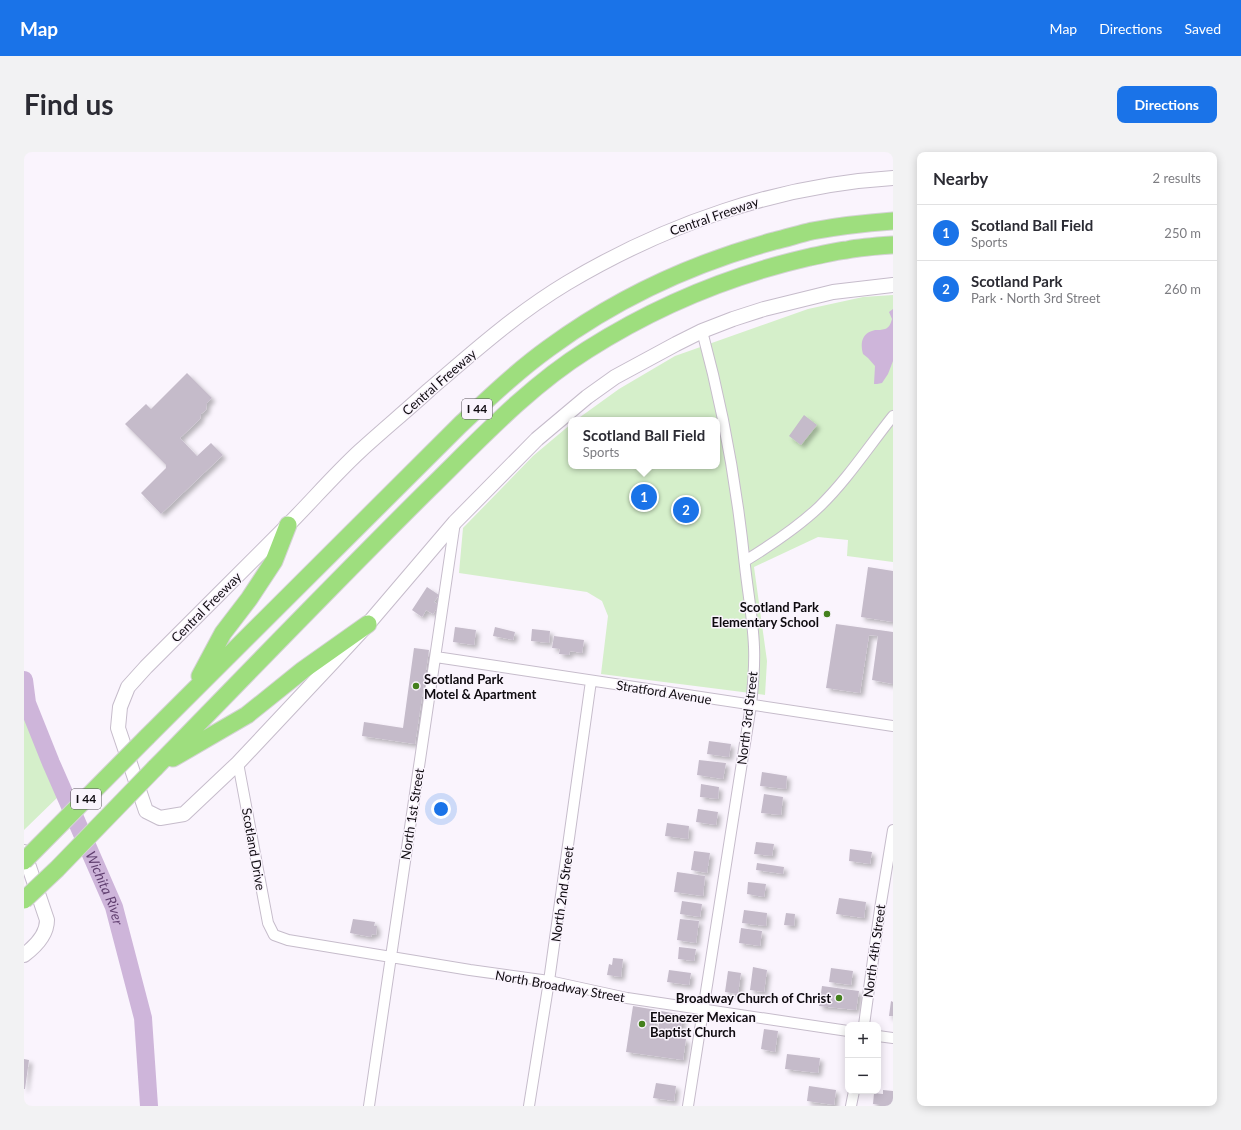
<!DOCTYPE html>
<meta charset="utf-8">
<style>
:root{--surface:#fff;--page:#f2f2f3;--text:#2b2b33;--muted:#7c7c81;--line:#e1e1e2;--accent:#1a73e8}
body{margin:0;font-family:Lato,sans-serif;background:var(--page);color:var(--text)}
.controls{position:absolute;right:12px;bottom:12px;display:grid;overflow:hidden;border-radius:8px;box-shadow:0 2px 10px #0003}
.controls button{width:36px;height:36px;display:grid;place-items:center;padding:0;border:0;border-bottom:1px solid var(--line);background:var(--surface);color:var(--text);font:20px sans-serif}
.you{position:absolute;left:417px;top:657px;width:14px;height:14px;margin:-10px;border:3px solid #fff;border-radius:50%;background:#1a73e8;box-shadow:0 0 0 6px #1a73e833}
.badge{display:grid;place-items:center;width:26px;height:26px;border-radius:50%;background:var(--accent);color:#fff;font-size:13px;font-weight:700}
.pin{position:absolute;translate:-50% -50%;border:2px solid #fff;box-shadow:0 1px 4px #0006}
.popup{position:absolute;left:544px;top:265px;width:152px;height:52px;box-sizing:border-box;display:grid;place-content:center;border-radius:8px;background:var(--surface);filter:drop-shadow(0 1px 3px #0005);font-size:13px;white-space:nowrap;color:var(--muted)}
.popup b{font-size:15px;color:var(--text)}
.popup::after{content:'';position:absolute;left:50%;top:100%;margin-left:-8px;border:8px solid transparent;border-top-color:var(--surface)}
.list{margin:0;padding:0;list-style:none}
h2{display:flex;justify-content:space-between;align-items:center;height:52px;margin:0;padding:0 16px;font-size:17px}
h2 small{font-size:13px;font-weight:400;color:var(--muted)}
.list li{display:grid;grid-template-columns:26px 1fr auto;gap:12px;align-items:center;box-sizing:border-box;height:56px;padding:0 16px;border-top:1px solid var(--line)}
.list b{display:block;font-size:15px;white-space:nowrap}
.list p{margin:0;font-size:13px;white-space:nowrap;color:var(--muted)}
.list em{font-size:13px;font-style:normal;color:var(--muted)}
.map{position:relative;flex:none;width:869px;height:954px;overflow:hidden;border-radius:8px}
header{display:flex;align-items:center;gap:24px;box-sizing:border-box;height:56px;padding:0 20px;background:var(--accent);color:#fff}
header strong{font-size:19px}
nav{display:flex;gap:22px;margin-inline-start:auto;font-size:14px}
.intro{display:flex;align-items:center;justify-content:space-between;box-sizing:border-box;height:96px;padding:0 24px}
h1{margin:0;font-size:28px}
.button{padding:10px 18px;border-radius:8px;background:var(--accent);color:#fff;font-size:14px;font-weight:700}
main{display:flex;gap:24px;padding:0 24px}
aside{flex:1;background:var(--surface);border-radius:8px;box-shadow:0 2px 10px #0003}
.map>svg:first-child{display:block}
.green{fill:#d5efca}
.water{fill:#ceb5da}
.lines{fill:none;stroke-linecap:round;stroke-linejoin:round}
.river{stroke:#ceb5da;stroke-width:18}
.building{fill:#c5bbca;filter:url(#shadow)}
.street-casing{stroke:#c6bccb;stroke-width:12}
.secondary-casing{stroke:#c6bccb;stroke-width:16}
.highway-casing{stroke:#d4d3d4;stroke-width:19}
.street{stroke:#fff;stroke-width:10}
.secondary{stroke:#fff;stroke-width:14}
.highway{stroke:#9ede7e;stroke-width:17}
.highway-bridge-casing{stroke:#d4d3d4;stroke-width:19;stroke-linecap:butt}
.highway-bridge{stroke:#9ede7e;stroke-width:17}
.poi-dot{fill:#44801d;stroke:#faf4fd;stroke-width:1.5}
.labels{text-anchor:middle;stroke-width:3;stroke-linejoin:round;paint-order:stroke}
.shield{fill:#faf4fd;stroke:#555056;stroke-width:1}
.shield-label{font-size:12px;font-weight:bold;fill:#0e0a0f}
.street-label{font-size:13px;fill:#0e0a0f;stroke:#faf4fd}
.poi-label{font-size:13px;font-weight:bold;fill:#0e0a0f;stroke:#faf4fd;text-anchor:end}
.water-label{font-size:14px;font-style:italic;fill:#613f70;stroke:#faf4fd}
</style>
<header>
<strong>Map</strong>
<nav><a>Map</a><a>Directions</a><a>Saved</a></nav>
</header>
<div class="intro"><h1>Find us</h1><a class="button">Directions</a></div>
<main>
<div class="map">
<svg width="869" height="954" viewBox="0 0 869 954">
<defs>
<filter id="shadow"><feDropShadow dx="3.5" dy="3.5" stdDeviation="2" flood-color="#0004"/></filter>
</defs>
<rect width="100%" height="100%" fill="#faf4fd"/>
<path class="green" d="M869 143V410L823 404 824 388 794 385 730 415 743 509 741 543 577 522 584 464 578 449 563 440 435 421 439 376 509 304 547 272V314H693V268H552L595 237 651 204 784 157 839 145Z
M0 528 3 551 39 640 0 678Z"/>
<path class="water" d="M869 157V209L864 222 858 231 853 232H850L851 214 844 206 839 202C836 190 838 181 851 178 854 178 858 178 861 177 865 176 867 171 868 167L865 160Z"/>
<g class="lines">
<path class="river" id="s1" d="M0 528 3 551 27 611 90 755 119 866 125 954"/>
</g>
<path class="building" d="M163 221 188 246 183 251 182 258 177 262 176 267 156 286 173 304 187 291 199 303 137 362 117 341 142 316V313L101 272 122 252 127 257Z
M780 263 793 273 777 293 765 284Z
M844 415 869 419V470L837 465Z
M403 435 415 443 410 450 415 453 409 462 402 458 398 465 388 458Z
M812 472 869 480V532L848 528 854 484 845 483 836 541 802 536Z
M431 475 452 478 450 493 429 490Z
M471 475 491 480 489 488 469 484Z
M508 477 526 479 525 491 507 489Z
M530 484 560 488 558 501 546 499 545 503 535 502 536 497 528 496Z
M390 496 405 498 391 592 338 584 340 570 379 576Z
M685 589 707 592 705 605 683 602Z
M675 608 702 611 699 627 673 623Z
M738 620 763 624 762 637 736 634Z
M677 632 695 635 694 647 676 645Z
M740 642 759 645 757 663 737 661Z
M674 657 694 660 692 673 672 670Z
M643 671 665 674 664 687 641 684Z
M732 690 750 692 748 704 730 702Z
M826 697 848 700 846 712 825 709Z
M670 699 686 701 683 721 667 718Z
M733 711 760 715 759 722 732 718Z
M653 720 681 724 679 744 650 740Z
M724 730 742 732 740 745 723 742Z
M815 746 842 750 840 766 812 762Z
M658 749 678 752 676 765 656 762Z
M720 758 743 761 742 774 718 771Z
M762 761 771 762 770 774 760 773Z
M329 767 351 770 350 774H353L352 783 348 782 347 785 326 781Z
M656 767 675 769 672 791 653 788Z
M717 776 738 779 736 794 715 791Z
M655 795 672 797 670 809 654 807Z
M589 806 599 807 597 825 583 823 585 812 588 813Z
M729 815 743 818 740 840 726 838Z
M807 816 829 819 827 833 805 830Z
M645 818 667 821 665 833 643 830Z
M704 819 717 821 714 842 701 840Z
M798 834 835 839 832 858 795 854Z
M867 849 869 850V864H865Z
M609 854 632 858 629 882 633 883 637 859 659 863 656 886 662 887 659 908 602 900Z
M740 877 754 879 751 900 737 897Z
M763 902 796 906 794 921 761 917Z
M0 907 5 908 1 937H0Z
M632 931 652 934 650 949 629 946Z
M785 934 812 938 810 953 783 949Z
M859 938 869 939V954H856V953L849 952 850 941 859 942Z"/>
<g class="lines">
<g class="street-casing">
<path id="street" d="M721 409C747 393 773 376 795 355 823 328 845 294 869 264
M412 505 869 574
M214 611 244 771 250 783 264 788 446 818 525 829 603 846 824 879
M840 873 856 757 869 678
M854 884 869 886
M345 954 431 370
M505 954 525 829 567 529
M664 954 727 553C729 534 731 515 730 495 729 468 724 441 721 414 713 335 699 256 678 179
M827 954 830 939"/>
</g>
<g class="secondary-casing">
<path id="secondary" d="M869 26C754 33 642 72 543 131 493 161 449 200 405 238 382 259 359 278 336 299 310 323 287 350 262 375 215 422 169 468 122 515L104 535 96 555 94 576 122 659 136 666 160 662 214 611 308 511 344 472 431 370 513 287 563 245 591 225 652 192 678 179 709 167 740 157 809 140 869 133
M0 700 23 768C23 783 12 794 0 803"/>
</g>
<g class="highway-casing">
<path id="highway" d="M176 524 199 481 225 447 250 409 264 373
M123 585 436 273C465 246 493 219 525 196 593 146 669 111 750 89 763 86 775 82 788 79 815 74 842 71 869 69
M149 606 223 563 279 518 344 472
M131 616C223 522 313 428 406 336 455 288 504 235 563 198 632 154 707 123 786 105 798 103 810 99 823 98 838 95 854 94 869 93"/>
</g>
<use href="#street" class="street"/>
<use href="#secondary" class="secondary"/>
<use href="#highway" class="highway"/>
<g class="highway-bridge-casing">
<path id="highway-bridge" d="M0 709 123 585
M0 748 33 717 131 616"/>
</g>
<use href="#highway-bridge" class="highway-bridge"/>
</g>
<g class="poi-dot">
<circle cx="803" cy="462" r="4"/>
<circle cx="392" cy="534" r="4"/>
<circle cx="815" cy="846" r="4"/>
<circle cx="618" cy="872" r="4"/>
</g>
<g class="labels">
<g class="shield">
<rect x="438" y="247" width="30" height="20" rx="3"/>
<rect x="47" y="637" width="30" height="20" rx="3"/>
</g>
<g class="shield-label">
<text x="453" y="261">I 44</text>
<text x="62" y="651">I 44</text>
</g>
<g class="street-label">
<text transform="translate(690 64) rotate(-19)" y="5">Central Freeway</text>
<text transform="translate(415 230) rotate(-41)" y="5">Central Freeway</text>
<text transform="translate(182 455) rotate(-45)" y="5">Central Freeway</text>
<text transform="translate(640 540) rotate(9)" y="5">Stratford Avenue</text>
<text transform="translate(723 566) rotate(-83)" y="5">North 3rd Street</text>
<text transform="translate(388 662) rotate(-81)" y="5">North 1st Street</text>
<text transform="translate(230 697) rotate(80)" y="5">Scotland Drive</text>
<text transform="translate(538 742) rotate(-82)" y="5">North 2nd Street</text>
<text transform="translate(850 799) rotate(-82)" y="5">North 4th Street</text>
<text transform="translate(536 834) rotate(10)" y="5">North Broadway Street</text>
</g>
<g class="poi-label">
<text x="795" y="460">Scotland Park<tspan x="795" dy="15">Elementary School</tspan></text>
<text x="400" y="532" text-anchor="start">Scotland Park<tspan x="400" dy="15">Motel &amp; Apartment</tspan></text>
<text x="807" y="851">Broadway Church of Christ</text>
<text x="626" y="870" text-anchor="start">Ebenezer Mexican<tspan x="626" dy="15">Baptist Church</tspan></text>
</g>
<g class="water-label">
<text dy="5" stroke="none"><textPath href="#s1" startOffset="224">Wichita River</textPath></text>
</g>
</g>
</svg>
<div class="controls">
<button>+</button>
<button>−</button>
</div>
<div class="you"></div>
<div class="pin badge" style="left:620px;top:345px">1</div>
<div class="popup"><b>Scotland Ball Field</b>Sports</div>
<div class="pin badge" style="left:662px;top:358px">2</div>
</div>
<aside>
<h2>Nearby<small>2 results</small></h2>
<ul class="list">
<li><span class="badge">1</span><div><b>Scotland Ball Field</b><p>Sports</p></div><em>250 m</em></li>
<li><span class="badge">2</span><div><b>Scotland Park</b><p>Park · North 3rd Street</p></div><em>260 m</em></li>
</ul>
</aside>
</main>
